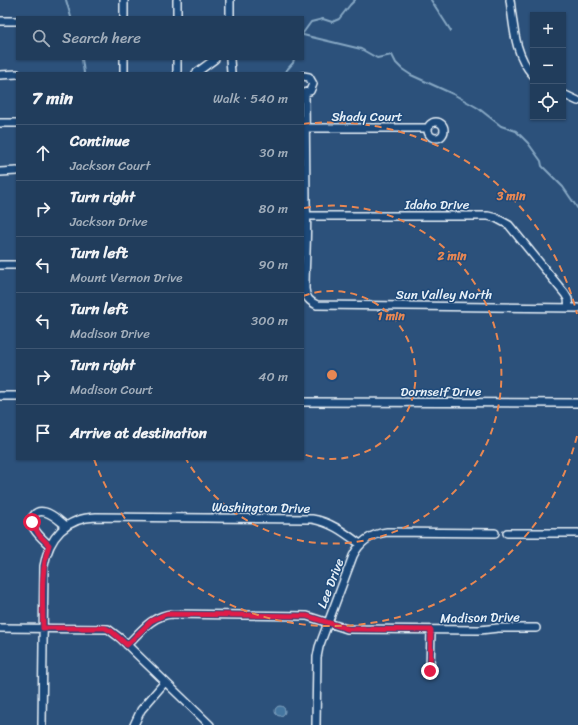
<!DOCTYPE html>
<meta charset="utf-8">
<style>
:root{--surface:#213d5c;--page:#294462;--text:#f1f3f6;--muted:#a2aebb;--line:#3e5672}
body{margin:0;font-family:Sriracha,sans-serif;background:var(--page);color:var(--text)}
.controls{position:absolute;right:12px;top:12px;display:grid;overflow:hidden;border-radius:0px;box-shadow:0 1px 3px #0004}
.controls button{width:36px;height:36px;display:grid;place-items:center;padding:0;border:0;border-bottom:1px solid var(--line);background:var(--surface);color:var(--text);font:20px sans-serif}
.stop{position:absolute;width:12px;height:12px;margin:-9px;border:3px solid #e11d48;border-radius:50%;background:#fff}
.stop.end{background:#e11d48;border-color:#fff;box-shadow:0 1px 4px #0008}
.list{margin:0;padding:0;list-style:none}
h2{display:flex;justify-content:space-between;align-items:center;height:52px;margin:0;padding:0 16px;font-size:17px}
h2 small{font-size:13px;font-weight:400;color:var(--muted)}
.list li{display:grid;grid-template-columns:26px 1fr auto;gap:12px;align-items:center;box-sizing:border-box;height:56px;padding:0 16px;border-top:1px solid var(--line)}
.list b{display:block;font-size:15px;white-space:nowrap}
.list p{margin:0;font-size:13px;white-space:nowrap;color:var(--muted)}
.list em{font-size:13px;font-style:normal;color:var(--muted)}
.icon{flex:none;width:22px;height:22px;fill:none;stroke:currentColor;stroke-width:2;stroke-linecap:round;stroke-linejoin:round}
.map{position:relative;flex:none;width:578px;height:725px;overflow:hidden}
.search{position:absolute;background:var(--surface);box-shadow:0 1px 3px #0004;left:16px;top:16px;width:288px;height:44px;display:flex;align-items:center;gap:10px;box-sizing:border-box;padding:0 14px;border-radius:0px;color:var(--muted);font-size:15px}
.panel{position:absolute;background:var(--surface);box-shadow:0 1px 3px #0004;left:16px;top:72px;width:288px;height:388px;border-radius:0px}
.map>svg:first-child{display:block}
.water{fill:#4476a0;stroke:#86a7c3}
.lines{fill:none;stroke-linecap:round;stroke-linejoin:round}
.stream{stroke:#86a7c3;stroke-width:2}
.minor-casing{stroke:#e8f1f8;stroke-width:10}
.minor{stroke:#1f4a7a;stroke-width:7}
.route{stroke:#e11d48;stroke-width:5}
.ring{fill:none;stroke:#e88753;stroke-width:2;stroke-dasharray:7 5}
.labels{text-anchor:middle;stroke-width:3;stroke-linejoin:round;paint-order:stroke}
.street-label{font-size:13px;fill:#e8f1f8;stroke:#1f4a7a}
.centre{fill:#e88753;stroke:#1f4a7a;stroke-width:2}
.ring-label{font-size:12px;text-anchor:middle;font-weight:bold;fill:#e88753;stroke:#1f4a7a;stroke-width:3;stroke-linejoin:round;paint-order:stroke}
</style>
<div class="map">
<svg width="578" height="725" viewBox="0 0 578 725">
<rect width="100%" height="100%" fill="#2c517b"/>
<filter id="ink" filterUnits="userSpaceOnUse"><feTurbulence type="fractalNoise" baseFrequency=".025" numOctaves="2"/><feDisplacementMap in="SourceGraphic" scale="8" xChannelSelector="R" yChannelSelector="G"/><feConvolveMatrix kernelMatrix="1 2 1 2 8 2 1 2 1" color-interpolation-filters="sRGB"/></filter>
<g filter="url(#ink)">
<path class="water" d="M275 711a5 5 0 1 1 10 0a5 5 0 1 1-10 0Z"/>
<g class="lines">
<path class="stream" d="M66 0 71 17
M431 0 451 31
M303 33 311 22 323 19 332 22 339 19 350 5 355 0
M303 35 361 49 377 58 392 55 396 63 402 69 411 75 453 94 478 108 501 126 516 131 528 143 541 161 542 166 563 187 578 209
M82 59 84 73
M284 73 293 63 294 59"/>
<g class="minor-casing">
<path id="minor" d="M177 0V17
M510 0C514 27 514 54 533 75
M124 17V0
M230 17V0
M0 21H17
M177 59V73
M230 59 231 73
M124 73V59
M196 73 215 59
M0 75 17 74
M303 76 309 77 313 84 310 91 303 93
M305 93 306 202C308 230 305 260 305 289 306 298 309 301 317 305L578 308
M563 94 578 101
M428 130a8 8 0 1 1 16 0a8 8 0 1 1-16 0Z
M0 123H17
M305 128H428
M0 172 17 171
M308 216H488L496 218 509 225 565 294 568 299 569 307
M0 265H17
M0 396H17
M303 402 578 403
M507 533H578
M49 545C43 539 25 525 34 515 37 511 41 511 45 512 53 514 60 521 66 526
M0 628 108 629 120 638 210 725
M127 645C141 631 152 615 173 614L307 616 347 629 480 630 498 628H536
M430 671 431 630
M42 725 44 566C49 537 66 518 96 517L312 519C331 522 345 533 360 544
M134 725 141 710 165 682
M316 725 317 657 319 647 353 556C360 541 371 534 387 532L495 533"/>
</g>
<use href="#minor" class="minor"/>
</g>
</g>
<g class="lines" filter="url(#ink)">
<path class="route" d="M32 522 39 535 49 545C40 572 43 600 43 628H105L111 631 127 645 151 621 166 614 307 616 348 629 431 630 430 671"/>
</g>
<g class="ring">
<path d="M303 296A84 84 0 1 1 303 454"/>
<path d="M304 208A169 169 0 1 1 186 459"/>
<path d="M577 436A253 253 0 0 1 94 459M303 124A253 253 0 0 1 577 314"/>
</g>
<g class="labels">
<g class="street-label">
<text x="367" y="121">Shady Court</text>
<text x="437" y="209">Idaho Drive</text>
<text x="444" y="299">Sun Valley North</text>
<text x="441" y="396">Dornseif Drive</text>
<text transform="translate(261 507) rotate(1)" y="5">Washington Drive</text>
<text transform="translate(330 583) rotate(-69)" y="5">Lee Drive</text>
<text transform="translate(480 617) rotate(-1)" y="5">Madison Drive</text>
</g>
</g>
<circle cx="332" cy="375" r="6" class="centre"/>
<g class="ring-label">
<text x="511" y="200">3 min</text>
<text x="452" y="260">2 min</text>
<text x="391" y="320">1 min</text>
</g>
</svg>
<div class="controls">
<button>+</button>
<button>−</button>
<button><svg class="icon" aria-label="locate" viewBox="0 0 24 24"><circle cx="12" cy="12" r="6"/><path d="M12 2v4M12 18v4M2 12h4M18 12h4"/></svg></button>
</div>
<div class="stop" style="left:32px;top:522px"></div>
<div class="stop end" style="left:430px;top:671px"></div>
<div class="search"><svg class="icon" aria-label="search" viewBox="0 0 24 24"><circle cx="10" cy="10" r="6"/><path d="M15 15l6 6"/></svg>Search here</div>
<section class="panel">
<h2>7 min<small>Walk · 540 m</small></h2>
<ul class="list">
<li><svg class="icon" aria-label="ahead" viewBox="0 0 24 24"><path d="M12 20V5M6 11l6-6 6 6"/></svg><div><b>Continue</b><p>Jackson Court</p></div><em>30 m</em></li>
<li><svg class="icon" aria-label="right" viewBox="0 0 24 24"><path d="M7 20v-9h11M14 6l5 5-5 5"/></svg><div><b>Turn right</b><p>Jackson Drive</p></div><em>80 m</em></li>
<li><svg class="icon" aria-label="left" viewBox="0 0 24 24"><path d="M17 20v-9H6M10 6l-5 5 5 5"/></svg><div><b>Turn left</b><p>Mount Vernon Drive</p></div><em>90 m</em></li>
<li><svg class="icon" aria-label="left" viewBox="0 0 24 24"><path d="M17 20v-9H6M10 6l-5 5 5 5"/></svg><div><b>Turn left</b><p>Madison Drive</p></div><em>300 m</em></li>
<li><svg class="icon" aria-label="right" viewBox="0 0 24 24"><path d="M7 20v-9h11M14 6l5 5-5 5"/></svg><div><b>Turn right</b><p>Madison Court</p></div><em>40 m</em></li>
<li><svg class="icon" aria-label="arrive" viewBox="0 0 24 24"><path d="M6 21V4h12l-3 4 3 4H6"/></svg><div><b>Arrive at destination</b></div></li>
</ul>
</section>
</div>
